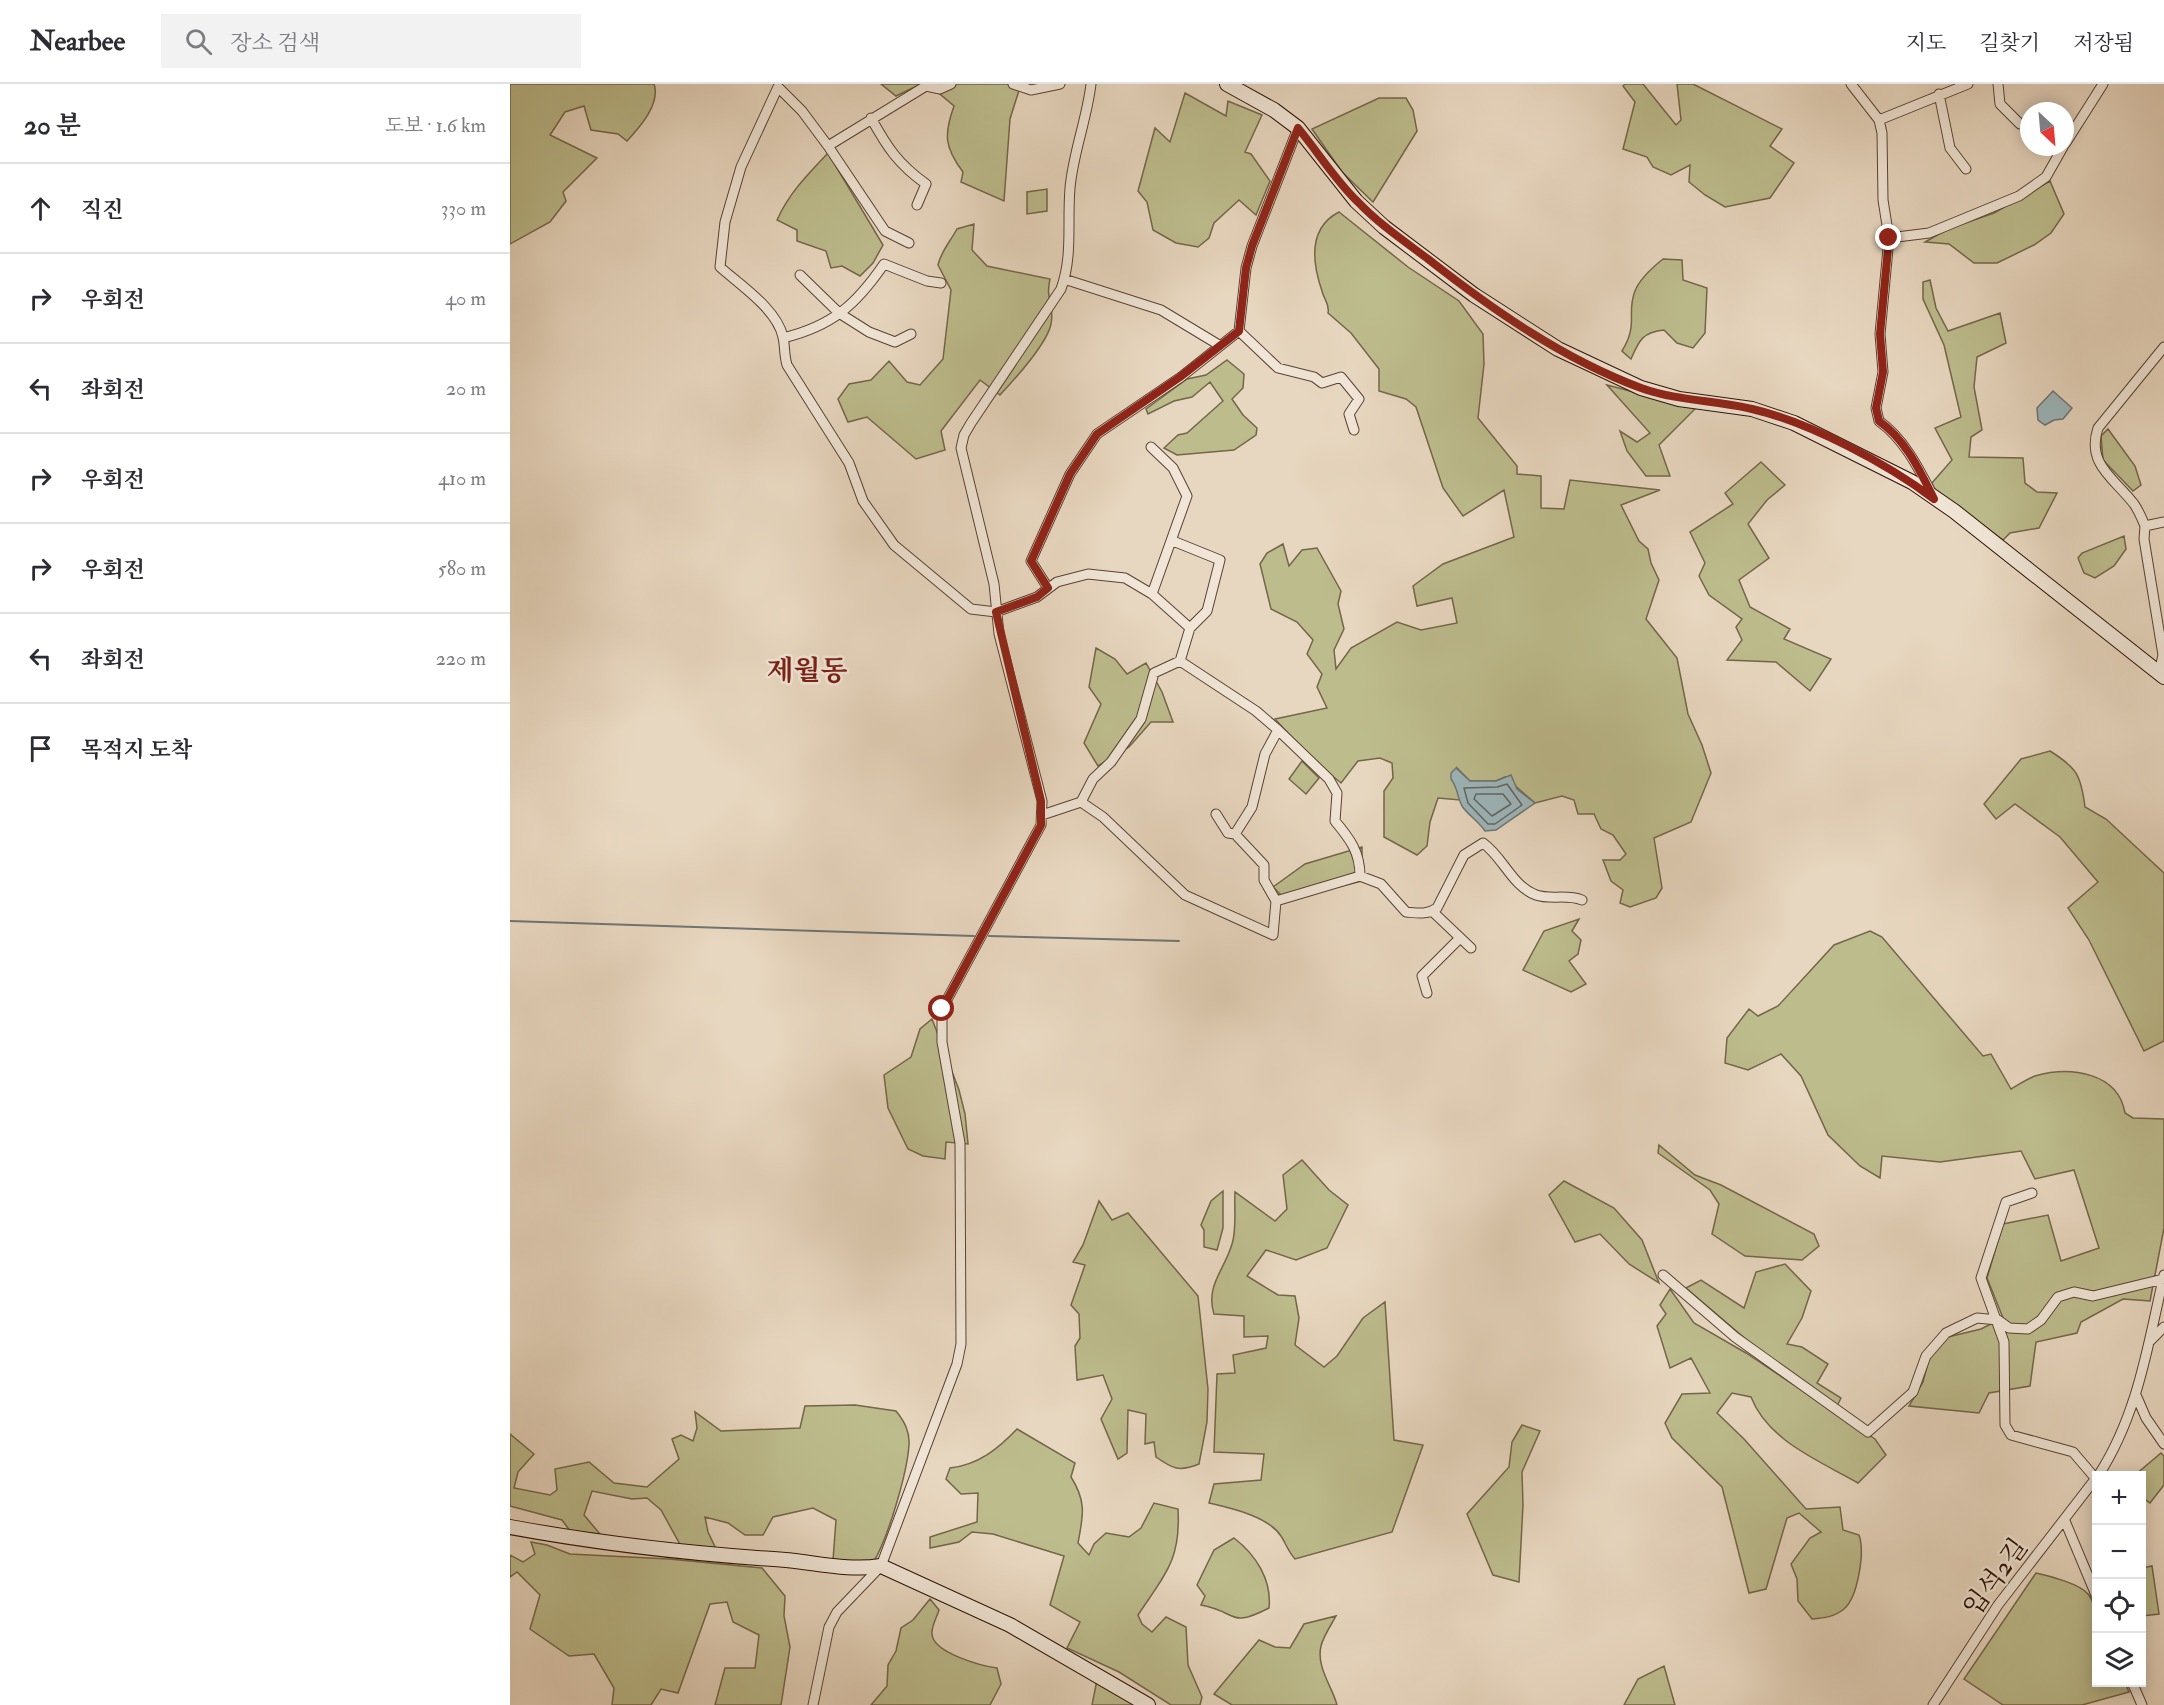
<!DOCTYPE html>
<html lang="ko">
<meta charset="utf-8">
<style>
:root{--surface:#fff;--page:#f2f2f3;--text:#2b2b33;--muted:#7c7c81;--line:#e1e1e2}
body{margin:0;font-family:"IM FELL Double Pica","Noto Serif KR",serif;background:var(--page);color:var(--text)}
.controls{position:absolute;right:18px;bottom:18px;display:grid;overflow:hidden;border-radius:0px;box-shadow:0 3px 15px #0003}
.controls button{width:54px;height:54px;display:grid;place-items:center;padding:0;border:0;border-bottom:2px solid var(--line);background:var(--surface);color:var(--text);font:30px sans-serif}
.compass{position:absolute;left:1510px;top:18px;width:54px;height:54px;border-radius:50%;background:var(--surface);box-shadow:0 3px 15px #0003;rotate:154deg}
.stop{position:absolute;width:18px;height:18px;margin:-14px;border:4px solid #8f2418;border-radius:50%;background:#fff}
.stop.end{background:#8f2418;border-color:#fff;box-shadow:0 2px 6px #0008}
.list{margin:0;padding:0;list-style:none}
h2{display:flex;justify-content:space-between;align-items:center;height:78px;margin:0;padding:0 24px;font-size:26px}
h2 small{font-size:20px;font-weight:400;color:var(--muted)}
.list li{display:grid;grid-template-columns:39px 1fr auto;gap:18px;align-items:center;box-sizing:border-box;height:90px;padding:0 24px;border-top:2px solid var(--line)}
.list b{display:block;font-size:22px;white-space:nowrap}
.list em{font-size:20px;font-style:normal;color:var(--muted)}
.icon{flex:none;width:33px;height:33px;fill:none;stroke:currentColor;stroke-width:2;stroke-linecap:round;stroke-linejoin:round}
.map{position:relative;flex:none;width:1654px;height:1621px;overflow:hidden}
header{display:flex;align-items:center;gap:36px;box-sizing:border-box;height:84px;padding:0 30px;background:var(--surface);border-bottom:2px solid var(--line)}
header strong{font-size:28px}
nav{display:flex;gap:33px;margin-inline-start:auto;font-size:21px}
.search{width:420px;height:54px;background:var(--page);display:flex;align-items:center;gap:15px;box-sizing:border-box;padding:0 21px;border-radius:0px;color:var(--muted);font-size:22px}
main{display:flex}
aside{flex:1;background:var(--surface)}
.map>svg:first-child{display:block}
.green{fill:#bdbc8d;stroke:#746649;stroke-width:1.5}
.water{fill:#9cb7bd;stroke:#6f7573;stroke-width:1.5}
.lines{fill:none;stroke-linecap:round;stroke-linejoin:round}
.shore{stroke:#646461;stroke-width:1.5}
.stream{stroke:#6f7573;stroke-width:2}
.street-casing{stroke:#5a4234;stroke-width:11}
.secondary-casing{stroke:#2b1105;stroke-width:16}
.street{stroke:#f0e5d6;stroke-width:9}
.secondary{stroke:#f0e5d6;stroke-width:14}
.route{stroke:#8f2418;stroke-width:8}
.labels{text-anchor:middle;stroke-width:5;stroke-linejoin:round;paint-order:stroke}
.street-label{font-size:26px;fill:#2b1105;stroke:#f0e5d6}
.quarter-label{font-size:28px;font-weight:bold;fill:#7a1f14;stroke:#f0e5d6}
</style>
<header>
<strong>Nearbee</strong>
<div class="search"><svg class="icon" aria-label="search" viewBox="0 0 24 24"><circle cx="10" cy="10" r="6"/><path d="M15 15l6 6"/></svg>장소 검색</div>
<nav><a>지도</a><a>길찾기</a><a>저장됨</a></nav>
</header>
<main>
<aside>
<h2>20 분<small>도보 · 1.6 km</small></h2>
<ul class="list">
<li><svg class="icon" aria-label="ahead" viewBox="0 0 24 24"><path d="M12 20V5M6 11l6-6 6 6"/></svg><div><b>직진</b></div><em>330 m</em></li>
<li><svg class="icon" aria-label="right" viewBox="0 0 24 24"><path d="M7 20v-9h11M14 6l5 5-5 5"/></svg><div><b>우회전</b></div><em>40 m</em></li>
<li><svg class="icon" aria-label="left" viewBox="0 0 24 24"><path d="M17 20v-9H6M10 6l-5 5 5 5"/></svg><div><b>좌회전</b></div><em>20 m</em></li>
<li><svg class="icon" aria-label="right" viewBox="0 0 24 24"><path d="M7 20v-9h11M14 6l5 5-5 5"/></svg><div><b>우회전</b></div><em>410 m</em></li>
<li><svg class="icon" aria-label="right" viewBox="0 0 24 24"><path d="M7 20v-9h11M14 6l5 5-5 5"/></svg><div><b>우회전</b></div><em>580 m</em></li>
<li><svg class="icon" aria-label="left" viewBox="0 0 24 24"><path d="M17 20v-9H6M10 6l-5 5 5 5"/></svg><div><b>좌회전</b></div><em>220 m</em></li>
<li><svg class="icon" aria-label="arrive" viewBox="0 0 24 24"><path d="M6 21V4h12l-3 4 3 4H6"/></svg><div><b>목적지 도착</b></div></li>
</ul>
</aside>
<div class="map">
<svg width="1654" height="1621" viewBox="0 0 1654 1621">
<rect width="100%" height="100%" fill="#e8d7c0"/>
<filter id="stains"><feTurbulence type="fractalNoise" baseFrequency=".00333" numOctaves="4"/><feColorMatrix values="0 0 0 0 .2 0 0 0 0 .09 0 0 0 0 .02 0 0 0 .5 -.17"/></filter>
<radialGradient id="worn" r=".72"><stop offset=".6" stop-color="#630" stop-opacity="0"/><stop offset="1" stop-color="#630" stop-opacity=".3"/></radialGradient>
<path class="green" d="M0 0H144C151 20 129 44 117 57L108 50 81 46 74 22 55 28 40 51 87 74 53 108 56 117 40 138 0 160Z
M371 0H411L386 12Z
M418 0H511L500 35 494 117 451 98 453 88C434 63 434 50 444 22Z
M1115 0H1133L1166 41 1171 36 1167 0H1183L1272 45 1260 62 1284 79 1260 114 1215 123 1195 111 1179 98 1180 81 1161 91 1143 83 1137 73 1113 65 1125 18 1113 2Z
M675 9 716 32 718 17 752 31 735 68 741 70 760 97 746 131 729 116 704 139 699 154 688 163 666 159 643 146 637 118 628 107 645 44 660 58Z
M869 14H896L903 26 907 47 863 118 832 88 802 45Z
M318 69 373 161 363 179 350 192 332 182 321 184 316 167 287 157V146L267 136C279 109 298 90 318 69Z
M1540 97 1554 130 1541 149 1524 161 1487 179H1464L1439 160 1415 158 1438 145 1484 129Z
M537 105V127L517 130V108Z
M829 128 898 183 949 217 973 250 974 280 968 334 1007 382V390L1031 392V424L1054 425 1060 396 1150 406 1111 421 1129 457 1138 465 1141 479 1149 496 1136 535 1167 574 1178 630 1192 661 1201 689 1181 738 1144 754 1152 804 1146 814 1120 823 1110 819 1113 806 1101 797 1093 776H1110L1116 770 1103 751 1091 745 1084 730H1068L1064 716 1052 712 1025 719 995 693 986 697H960L947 684 950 716 928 714 920 738 917 762 907 771 874 753V707L883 694 882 679 870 674 848 677 831 699 803 676 765 635 817 624 807 603 812 590 797 570 803 556 787 538 761 525 750 480 757 469 773 460 779 482 792 466 807 464 831 507 828 520 834 545 824 566 826 585 841 564 887 538 911 546 947 539 942 514 907 522 903 502 933 480 1004 453 994 406 953 432 933 404 906 323 896 315 869 307V285L841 249 818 229C820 220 814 216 812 207 802 178 798 144 829 128Z
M464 140 462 166 477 182 540 195C535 216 545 221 541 240 537 260 504 296 490 311L470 296 431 347 435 366 406 375 357 333 338 338 328 315 339 300 361 296 379 277 397 298 410 301 433 275 441 206 428 181C431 167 440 158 447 145Z
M1153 175 1172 176 1173 196 1197 204 1195 249 1183 264 1167 259 1154 246C1133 248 1129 256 1121 275L1112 267C1129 240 1116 229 1125 207 1130 194 1143 183 1153 175Z
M1420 196 1426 224 1438 247 1490 229 1496 259 1467 273 1464 303 1472 346 1461 353 1459 373 1513 374 1515 399 1527 408 1547 409 1529 444 1500 449 1493 456 1425 406 1422 399 1442 376 1425 344 1451 333 1434 261 1413 215V198Z
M717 276 734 290 733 304 722 315 733 331 747 344 746 351 724 366 667 371 654 364 668 351 677 349 713 317 700 298 682 313 664 317 638 330 636 325 677 295 696 291Z
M1097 301 1186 324 1149 361 1160 392H1136L1117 367 1110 347 1127 358 1140 349Z
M1598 345 1625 382 1631 401 1623 407 1593 376 1591 352Z
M1251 378 1275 401 1257 416 1238 440 1259 474 1229 496 1240 523 1280 545 1274 555 1321 575 1300 607 1266 578 1217 576 1232 556 1226 543 1232 535 1199 511 1189 492 1195 479 1180 448 1223 420 1215 409Z
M1614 452 1616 465 1604 482 1585 494 1574 489 1568 474 1572 469Z
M586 564 605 575 617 590 636 579 652 608 663 638H641L619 663 588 682 574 659 591 620 579 603Z
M1540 667C1567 684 1571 691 1575 723L1596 735 1654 789V957L1634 967 1579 856 1558 824 1588 798 1550 753 1505 720 1486 735 1474 720 1511 675Z
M792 677 809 694 796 710 779 695Z
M852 763V797L776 816 763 803 795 780Z
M1069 835 1062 847 1071 856 1068 870 1059 877 1076 900 1061 908 1013 886 1034 847Z
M1360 847 1372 853 1473 972 1481 970 1501 1005C1508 1001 1517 995 1525 992 1560 982 1608 988 1615 1029L1623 1034 1654 1035V1144L1640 1217 1613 1215 1571 1238 1567 1249 1526 1258 1520 1302 1479 1309 1469 1329 1399 1322 1413 1298 1420 1271 1438 1253 1471 1245 1493 1234 1477 1194 1493 1140 1538 1131 1551 1177 1589 1164 1564 1086 1525 1095 1511 1067 1430 1078 1372 1072 1370 1094 1350 1082 1318 1051 1291 992 1271 970 1238 986 1215 979 1217 954 1239 925 1248 932 1268 922 1324 861Z
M422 935 449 1006 455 1030 458 1060 436 1058 435 1075 413 1072 398 1065 378 1024 374 991 401 973 410 945Z
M1149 1061 1185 1091 1211 1101 1304 1150 1309 1162 1292 1176 1235 1172 1202 1150 1209 1120 1200 1106 1148 1069Z
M792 1076 819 1106 838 1121 817 1164 786 1176 756 1166 737 1192 768 1211 785 1212 789 1234 785 1261 814 1283 827 1272 853 1234 875 1218 884 1356 913 1361 882 1448 785 1475C778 1467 776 1460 771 1452 758 1432 720 1424 699 1419L704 1400 751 1396 754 1370 704 1368 707 1290 725 1289 723 1271 756 1264 758 1252 734 1253V1232L704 1230C695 1202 715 1185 722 1160 727 1145 724 1124 725 1108L765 1137 777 1125 773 1091Z
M1054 1097 1104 1124 1132 1156 1149 1199 1119 1180 1090 1150 1065 1158 1039 1111Z
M713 1107V1144L707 1166 694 1163V1146L691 1141 701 1117Z
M589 1117 602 1136 618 1129 688 1212 698 1305 697 1338 689 1380C669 1388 663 1385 646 1373L644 1358 635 1360 636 1330 618 1326 617 1369 608 1375 591 1335 602 1315 593 1291 567 1296 565 1262 570 1254 569 1230 561 1221 575 1181 563 1178 573 1161Z
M1275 1180 1301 1207 1292 1234 1277 1260 1292 1263 1318 1280 1307 1299 1331 1314 1327 1322 1245 1263 1176 1204 1191 1196 1234 1224 1246 1188Z
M1160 1205 1184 1239 1236 1269 1365 1355 1376 1371 1348 1399C1310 1377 1258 1357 1241 1313L1222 1309 1207 1329 1234 1355 1296 1425 1330 1423 1333 1446 1349 1451C1355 1468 1348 1513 1334 1525 1324 1533 1314 1534 1302 1535L1288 1517 1287 1495 1281 1480 1300 1454 1311 1448 1289 1429 1277 1434 1256 1505 1239 1509 1212 1403 1162 1354 1155 1339 1172 1310 1200 1309 1181 1274 1160 1284 1147 1242 1156 1230 1150 1221Z
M345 1321 386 1327C394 1337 400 1347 399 1361 397 1390 378 1454 363 1479L323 1476 326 1436 303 1424 263 1433 253 1451H235L218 1439 195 1433 198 1448 207 1467 172 1464 151 1426 137 1414 122 1415 82 1407 74 1431 90 1450 60 1447 52 1436 0 1422V1350L24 1370 8 1388 4 1404 40 1411 47 1406 45 1385 79 1378 104 1399 137 1403 169 1375 162 1355 171 1351 183 1357 187 1344 185 1328 211 1347 290 1344 295 1322Z
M1012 1341 1030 1347 1012 1388 1013 1421 1009 1498 983 1491 957 1430 999 1383 1002 1358Z
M507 1345 565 1379 561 1393C577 1418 573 1432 568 1459L579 1471 584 1460 596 1449 619 1453 631 1444 644 1419 668 1425C671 1476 655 1490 628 1531L632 1540 642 1548 656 1533 676 1543 678 1581 692 1613 690 1621H661L609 1588 557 1564 570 1538 540 1521 554 1472 483 1450 462 1448 449 1458 420 1464V1453L467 1438 468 1409 451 1410 436 1395 440 1384C468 1381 488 1365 507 1345Z
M1651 1369 1654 1372V1401L1640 1419 1632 1413V1392L1625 1391Z
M724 1454C746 1471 762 1496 759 1524 718 1545 729 1528 691 1521L695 1512 687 1501 704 1466Z
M21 1458 37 1461 60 1470 159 1475 252 1484 275 1512 274 1532 280 1563 271 1621H205L215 1584H245L249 1551 223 1538 217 1518 200 1520 168 1609 151 1605 141 1621H102L104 1604 84 1570 59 1572 20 1545 30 1511 7 1488 0 1493V1471L13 1478 25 1470Z
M1642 1482 1649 1530 1632 1532V1484Z
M1526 1489C1540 1492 1570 1500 1578 1510 1593 1528 1586 1576 1586 1598L1615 1599 1619 1608 1572 1621H1493L1454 1595Z
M420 1515 429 1526C427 1533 421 1543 422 1550 423 1569 472 1582 487 1584L491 1600 480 1621H361L377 1602 378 1581 386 1567 391 1544 403 1536Z
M826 1532C821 1541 813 1553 811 1562 806 1583 822 1602 827 1621H722L704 1610 749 1556 765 1563 780 1564 794 1540Z
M1154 1582 1165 1621H1114L1128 1595Z
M587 1596 626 1621H582Z"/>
<path class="water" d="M1543 307 1562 324 1553 335 1544 336 1535 341 1528 336 1527 324Z
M946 684 960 697H986L1001 691 1007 705 1025 719 986 746 975 747C969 738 957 730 952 722 947 713 948 704 941 695V689Z"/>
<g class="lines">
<path class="shore" d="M997 700 1012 721 985 740H978L958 719 954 704 987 703Z
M966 710H993L1001 720 982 732 964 715Z"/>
<path class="stream" d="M0 837 464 852
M479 852 669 857"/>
<g class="street-casing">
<path id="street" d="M441 0 430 5 416 2 318 62 292 27 268 3 231 83 215 138 210 183C230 201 267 225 273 253 275 262 274 271 277 281L339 379 353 417 384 461 461 525 486 528 527 513 547 498 578 490 615 494 642 510 680 544 670 577 644 589 631 635 601 678 583 695 571 718
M503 0 521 6 550 0
M1341 0 1369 36 1372 49 1373 116 1379 154 1370 250 1373 288 1366 324 1369 337C1394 355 1408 383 1422 410
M1488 0 1490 20 1510 40H1519
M1429 10 1440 64 1456 85
M361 34C377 63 388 80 416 100L407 121
M1369 36 1458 0
M1555 60 1593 0
M318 62 375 147 399 159
M1379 154 1419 149 1509 112 1536 93 1553 63
M290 191 329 229 359 248 385 258 401 250
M554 195 651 226 709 261
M729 247 768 284 804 293 812 299 831 293 849 315 839 330 844 346
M273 254C322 242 346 221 374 180L417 197 431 199
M641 363 663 384 677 412 642 510
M1635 442C1632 435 1629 427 1624 420 1604 394 1576 380 1588 344L1654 263
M663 457 710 476 697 527 680 544
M538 504 521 477 560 390 587 350 671 293 729 247 736 184 742 162 788 44
M670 577 746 627 768 646 755 670 742 723 725 750
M1649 589 1653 571 1634 455 1635 442 1654 438
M768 646 819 695 827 709 825 737C840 755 850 768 850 792
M532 731 571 718 593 733 675 811 763 851 766 817 754 796V781L725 750 718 749 706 730
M766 817 850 792 871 800 896 828C908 829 917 831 927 824L954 771 973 759C993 773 1002 802 1026 811 1040 816 1057 810 1072 816
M922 827 961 864
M917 909 912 892 950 854
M1522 1109 1496 1118 1471 1194 1494 1258 1495 1341 1501 1351 1563 1368 1586 1395
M1153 1191 1225 1253 1358 1348 1403 1308 1416 1272 1436 1249 1467 1234 1488 1236 1499 1244 1518 1245 1531 1236 1548 1213 1564 1208 1583 1212 1653 1195
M1639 1258 1654 1243
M1626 1311 1636 1334 1654 1360
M1588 1392C1628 1331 1638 1260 1654 1191
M1555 1437 1586 1511
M1622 1598 1632 1621
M303 1621 319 1543 327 1528 371 1482 447 1280 451 1260 450 1059 432 958V925L531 741 532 717 489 550 484 500 451 364 454 351 461 339 551 205C563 172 557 139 560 104 563 69 577 35 581 0
M1423 1621 1488 1521 1586 1394"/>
</g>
<g class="secondary-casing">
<path id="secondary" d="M717 0 764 26 788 44 846 117 874 143 964 211 1048 265 1131 304 1169 315 1242 325 1284 339 1402 398 1444 427 1654 593
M0 1443C92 1460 183 1470 276 1476 308 1479 339 1487 371 1482L500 1541 638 1621"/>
</g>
<use href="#street" class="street"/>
<use href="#secondary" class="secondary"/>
</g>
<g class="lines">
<path class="route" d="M432 925 531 741V717L486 528 527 513 538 504 521 477 560 390 587 350 670 293 729 247 736 184 742 162 788 44C808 68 825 96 848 118 869 140 894 157 918 175 983 226 1053 275 1131 304 1167 317 1205 316 1242 325 1299 338 1378 380 1424 415 1410 387 1396 356 1369 337L1366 324 1373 288 1370 250 1379 154"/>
</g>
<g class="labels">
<g class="street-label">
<text transform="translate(1485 1493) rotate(-54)" y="9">입석2길</text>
</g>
<g class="quarter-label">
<text x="297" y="596">제월동</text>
</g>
</g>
<rect width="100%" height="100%" filter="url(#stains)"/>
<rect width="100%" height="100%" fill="url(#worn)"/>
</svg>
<div class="controls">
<button>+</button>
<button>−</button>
<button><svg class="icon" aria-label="locate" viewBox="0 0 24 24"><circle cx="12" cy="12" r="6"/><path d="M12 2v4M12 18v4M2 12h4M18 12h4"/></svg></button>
<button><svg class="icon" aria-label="layers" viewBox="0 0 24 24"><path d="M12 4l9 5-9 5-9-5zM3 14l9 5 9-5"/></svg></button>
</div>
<svg class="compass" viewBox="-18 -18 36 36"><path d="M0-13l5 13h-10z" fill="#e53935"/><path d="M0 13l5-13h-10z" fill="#7c7c81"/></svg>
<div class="stop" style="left:432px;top:925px"></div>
<div class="stop end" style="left:1379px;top:154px"></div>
</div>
</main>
